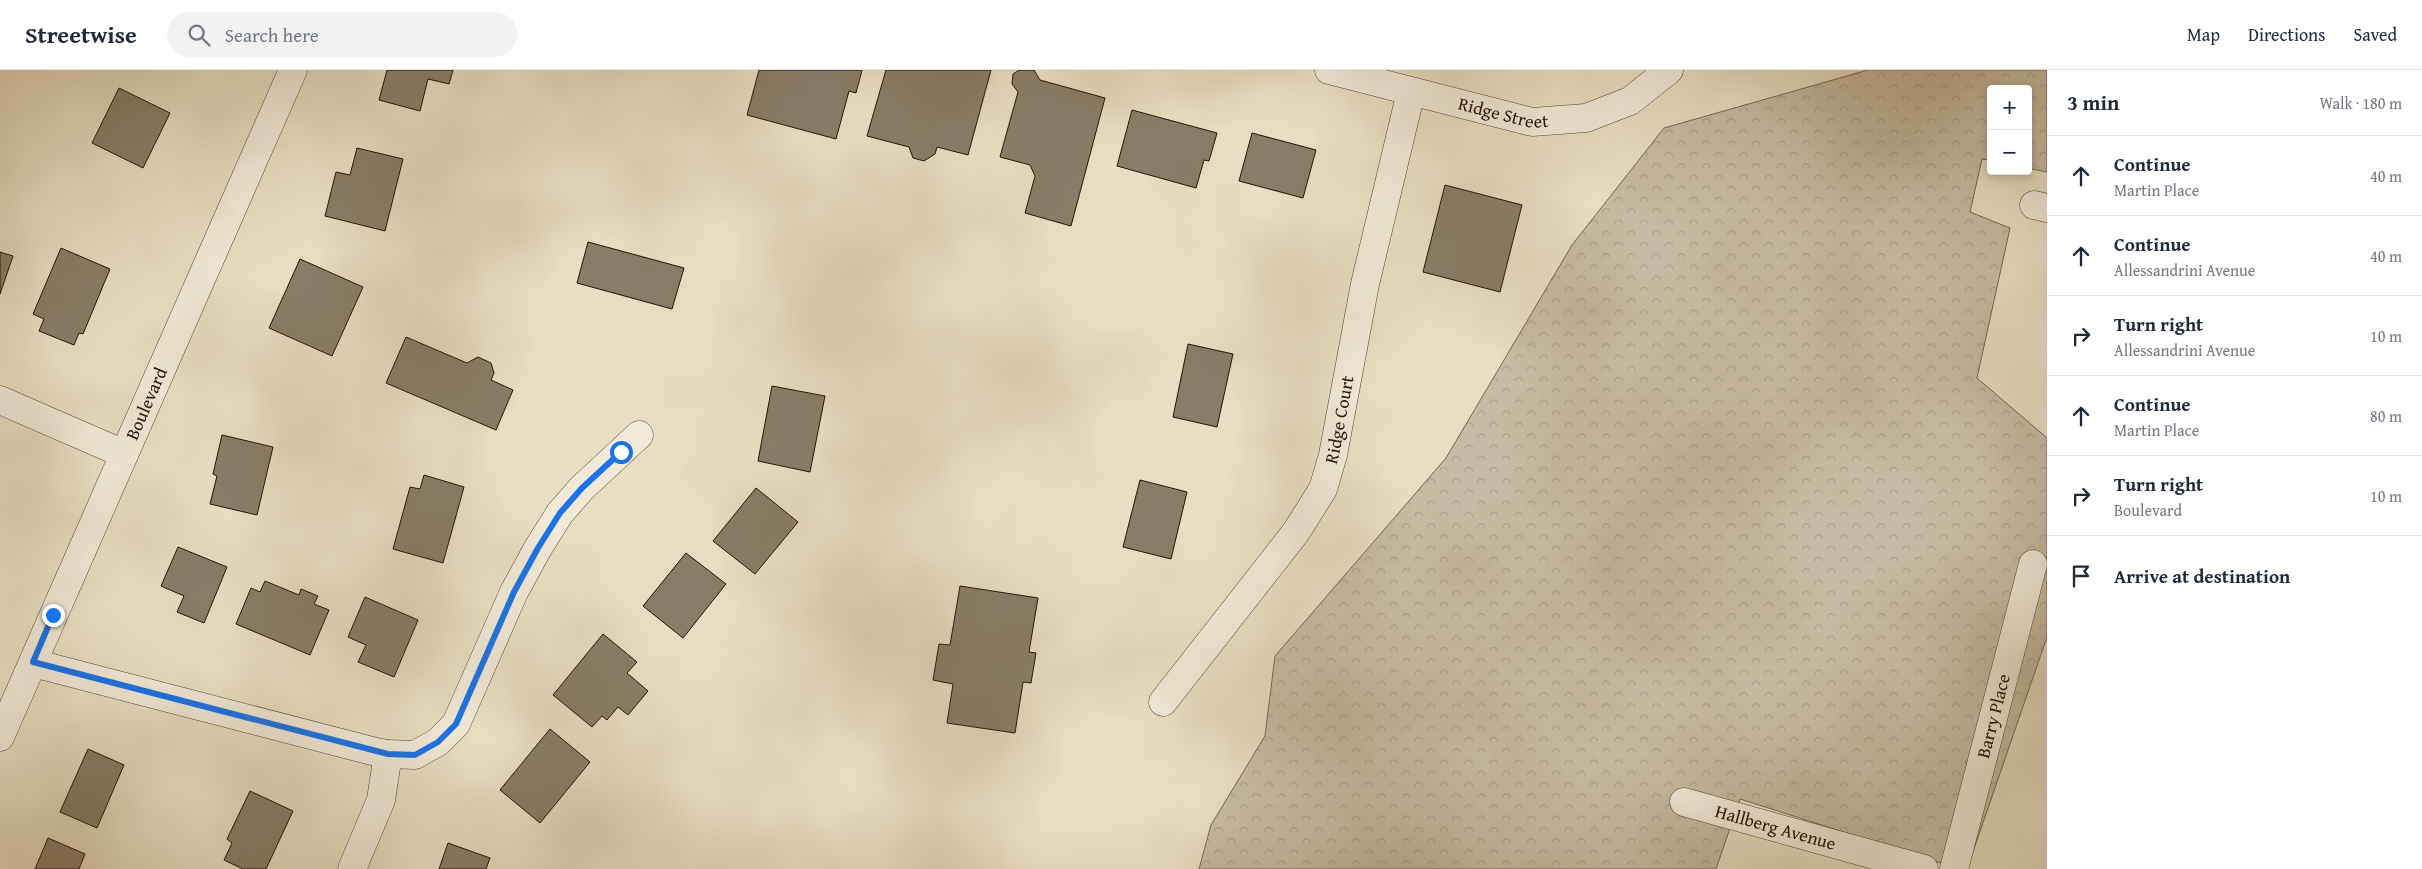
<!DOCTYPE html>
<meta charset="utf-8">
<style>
:root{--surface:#fff;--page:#f2f2f3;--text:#1f2937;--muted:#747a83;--line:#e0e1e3}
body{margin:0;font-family:"Gentium Book Plus",serif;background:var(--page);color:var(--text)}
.controls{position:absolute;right:15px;top:15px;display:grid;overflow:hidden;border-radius:5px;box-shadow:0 2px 8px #0003}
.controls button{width:45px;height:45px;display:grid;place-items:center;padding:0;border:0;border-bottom:1px solid var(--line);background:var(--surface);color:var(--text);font:25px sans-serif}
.stop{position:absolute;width:15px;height:15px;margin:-11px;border:4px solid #1a73e8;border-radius:50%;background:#fff}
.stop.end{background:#1a73e8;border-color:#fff;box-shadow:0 1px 5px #0008}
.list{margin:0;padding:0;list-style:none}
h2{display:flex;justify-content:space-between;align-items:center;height:65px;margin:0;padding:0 20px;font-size:21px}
h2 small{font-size:16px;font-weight:400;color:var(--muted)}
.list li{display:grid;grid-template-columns:32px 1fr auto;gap:15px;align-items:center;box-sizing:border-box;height:80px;padding:0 20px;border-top:1px solid var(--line)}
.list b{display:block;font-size:19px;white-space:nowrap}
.list p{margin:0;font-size:16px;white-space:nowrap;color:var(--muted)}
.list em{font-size:16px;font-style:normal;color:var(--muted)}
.icon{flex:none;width:28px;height:28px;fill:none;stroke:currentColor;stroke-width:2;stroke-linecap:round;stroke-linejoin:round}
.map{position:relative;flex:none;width:2047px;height:799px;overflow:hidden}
header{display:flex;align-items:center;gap:30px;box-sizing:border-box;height:70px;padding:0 25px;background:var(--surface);border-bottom:1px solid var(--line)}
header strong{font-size:24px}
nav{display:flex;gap:28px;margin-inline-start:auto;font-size:18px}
.search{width:350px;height:45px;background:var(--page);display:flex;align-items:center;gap:12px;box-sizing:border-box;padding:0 18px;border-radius:28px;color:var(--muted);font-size:19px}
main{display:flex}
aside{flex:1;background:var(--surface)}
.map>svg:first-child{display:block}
.forest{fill:url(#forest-crowns);stroke:#746754}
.building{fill:#897d68;stroke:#211306}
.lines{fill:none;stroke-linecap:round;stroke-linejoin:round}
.minor-casing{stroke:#534635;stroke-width:29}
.minor{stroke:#f1ead8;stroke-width:28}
.route{stroke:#1a73e8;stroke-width:6}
.labels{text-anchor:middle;stroke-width:4;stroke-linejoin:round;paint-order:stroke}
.street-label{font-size:18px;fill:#211306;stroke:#f1ead8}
</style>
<header>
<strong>Streetwise</strong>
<div class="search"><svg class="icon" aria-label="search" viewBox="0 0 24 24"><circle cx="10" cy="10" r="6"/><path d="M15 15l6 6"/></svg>Search here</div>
<nav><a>Map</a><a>Directions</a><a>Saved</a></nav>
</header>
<main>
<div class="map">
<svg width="2047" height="799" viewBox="0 0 2047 799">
<defs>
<pattern id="forest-crowns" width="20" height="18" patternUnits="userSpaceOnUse" patternTransform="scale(1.25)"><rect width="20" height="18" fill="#c7bba3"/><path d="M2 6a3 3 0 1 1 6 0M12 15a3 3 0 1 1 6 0" fill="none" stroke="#aba08b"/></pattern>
</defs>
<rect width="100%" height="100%" fill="#e9dec3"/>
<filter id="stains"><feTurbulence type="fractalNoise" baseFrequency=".004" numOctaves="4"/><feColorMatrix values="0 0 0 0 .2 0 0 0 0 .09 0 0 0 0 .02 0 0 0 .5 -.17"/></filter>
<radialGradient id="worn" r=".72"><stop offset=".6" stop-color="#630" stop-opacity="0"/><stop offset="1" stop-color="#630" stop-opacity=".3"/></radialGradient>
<path class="forest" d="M1868 0H2047V102L2028 98V19H1991V90L1982 89 1970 142 2010 158 1977 308 2047 368V567L1967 799H1960L1740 729 1716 799H1199L1211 755 1265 666 1275 586 1446 388 1572 175 1664 58Z"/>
<path class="building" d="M387 0H453L449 14 428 9 420 41 379 30Z
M759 0H862L856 23 849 21 836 69 747 45Z
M886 0H991L968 85 937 77 935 84 924 91 913 88 909 77 867 66Z
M1019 0H1034L1040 10 1105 28 1071 156 1025 143 1035 106 1030 95 1000 87 1018 22 1012 14 1013 4Z
M119 18 170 43 143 98 92 73Z
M1132 40 1217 63 1209 91 1204 90 1196 118 1117 96Z
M1252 63 1316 80 1303 128 1239 111Z
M357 78 403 89 385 161 325 146 336 102 350 105Z
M1445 115 1522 135 1500 222 1423 202Z
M588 172 684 198 672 239 577 213Z
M61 178 110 199 83 264 79 263 74 275 39 261 44 249 33 244Z
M0 182 13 186 0 224Z
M300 189 363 217 332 286 269 258Z
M406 267 467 293 478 287 491 293 494 303 491 310 513 320 496 360 386 313Z
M1188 274 1233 284 1217 357 1173 347Z
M772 316 825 326 810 402 758 391Z
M222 365 273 377 257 445 210 434 217 406 213 404Z
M424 405 464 417 443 493 393 479 410 417 420 419Z
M1140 410 1187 422 1171 489 1123 477Z
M756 418 798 452 755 504 713 471Z
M178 477 227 497 204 553 177 542 184 526 161 516Z
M686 483 726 514 683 568 643 536Z
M265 511 299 525 301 519 318 526 314 534 329 540 310 585 236 554 251 518 260 522Z
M960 516 1038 528 1029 582 1036 583 1031 613 1023 612 1015 663 947 653 953 614 933 610 939 574 950 575Z
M365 527 418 550 394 607 358 592 366 575 348 567Z
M603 564 637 592 627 603 648 621 628 645 618 637 607 650 602 646 592 657 553 625Z
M550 659 590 692 540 753 500 720Z
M88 679 124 695 97 758 60 742Z
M250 721 293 741 266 799H243L224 790 232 773 227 769Z
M48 768 85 784 79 799H35Z
M448 773 490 788 486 799H439Z"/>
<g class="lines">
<g class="minor-casing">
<g id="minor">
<path id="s1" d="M1329 0 1532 52 1586 48 1630 31 1669 0"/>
<path d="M2034 135 2047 138"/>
<path d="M0 330 124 384"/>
<path d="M33 593 376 682 388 684 415 685 438 672 456 654 514 522 538 478 560 443 582 418 639 365"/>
<path id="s2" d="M1163 632 1296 462 1323 419 1333 385 1365 214 1411 22"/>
<path id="s3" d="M0 667 293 0"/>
<path id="s4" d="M1684 732 1924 799"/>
<path d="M352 799 381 730 388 684"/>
<path id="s5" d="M1954 799 2033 494"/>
</g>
</g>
<use href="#minor" class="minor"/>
</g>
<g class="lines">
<path class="route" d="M53 545 33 592 388 684 415 685 438 672 456 654 514 522 538 478 560 443 582 418 621 382"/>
</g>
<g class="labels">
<g class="street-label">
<text dy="6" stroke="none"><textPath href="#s1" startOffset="180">Ridge Street</textPath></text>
<text dy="6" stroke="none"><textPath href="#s3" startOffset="364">Boulevard</textPath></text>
<text dy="6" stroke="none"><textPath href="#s2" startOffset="338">Ridge Court</textPath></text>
<text dy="6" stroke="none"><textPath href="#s5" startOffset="158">Barry Place</textPath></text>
<text dy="6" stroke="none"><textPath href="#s4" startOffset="95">Hallberg Avenue</textPath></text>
</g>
</g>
<rect width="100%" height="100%" filter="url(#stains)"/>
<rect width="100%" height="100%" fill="url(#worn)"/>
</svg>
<div class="controls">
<button>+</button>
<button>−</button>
</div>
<div class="stop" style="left:621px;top:382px"></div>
<div class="stop end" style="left:53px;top:545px"></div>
</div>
<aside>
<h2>3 min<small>Walk · 180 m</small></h2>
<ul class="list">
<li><svg class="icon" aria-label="ahead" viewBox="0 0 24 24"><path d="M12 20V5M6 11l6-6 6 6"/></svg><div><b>Continue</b><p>Martin Place</p></div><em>40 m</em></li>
<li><svg class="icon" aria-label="ahead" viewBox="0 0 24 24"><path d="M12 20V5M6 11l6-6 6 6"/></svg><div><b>Continue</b><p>Allessandrini Avenue</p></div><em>40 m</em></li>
<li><svg class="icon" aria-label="right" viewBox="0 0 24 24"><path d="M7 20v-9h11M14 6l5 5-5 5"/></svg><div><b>Turn right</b><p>Allessandrini Avenue</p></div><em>10 m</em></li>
<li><svg class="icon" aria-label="ahead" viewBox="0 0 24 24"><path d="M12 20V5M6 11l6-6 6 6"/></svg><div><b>Continue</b><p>Martin Place</p></div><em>80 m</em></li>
<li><svg class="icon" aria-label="right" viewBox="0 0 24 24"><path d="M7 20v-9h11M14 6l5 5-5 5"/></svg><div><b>Turn right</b><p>Boulevard</p></div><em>10 m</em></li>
<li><svg class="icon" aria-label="arrive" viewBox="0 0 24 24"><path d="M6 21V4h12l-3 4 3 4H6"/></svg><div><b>Arrive at destination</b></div></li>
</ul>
</aside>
</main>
